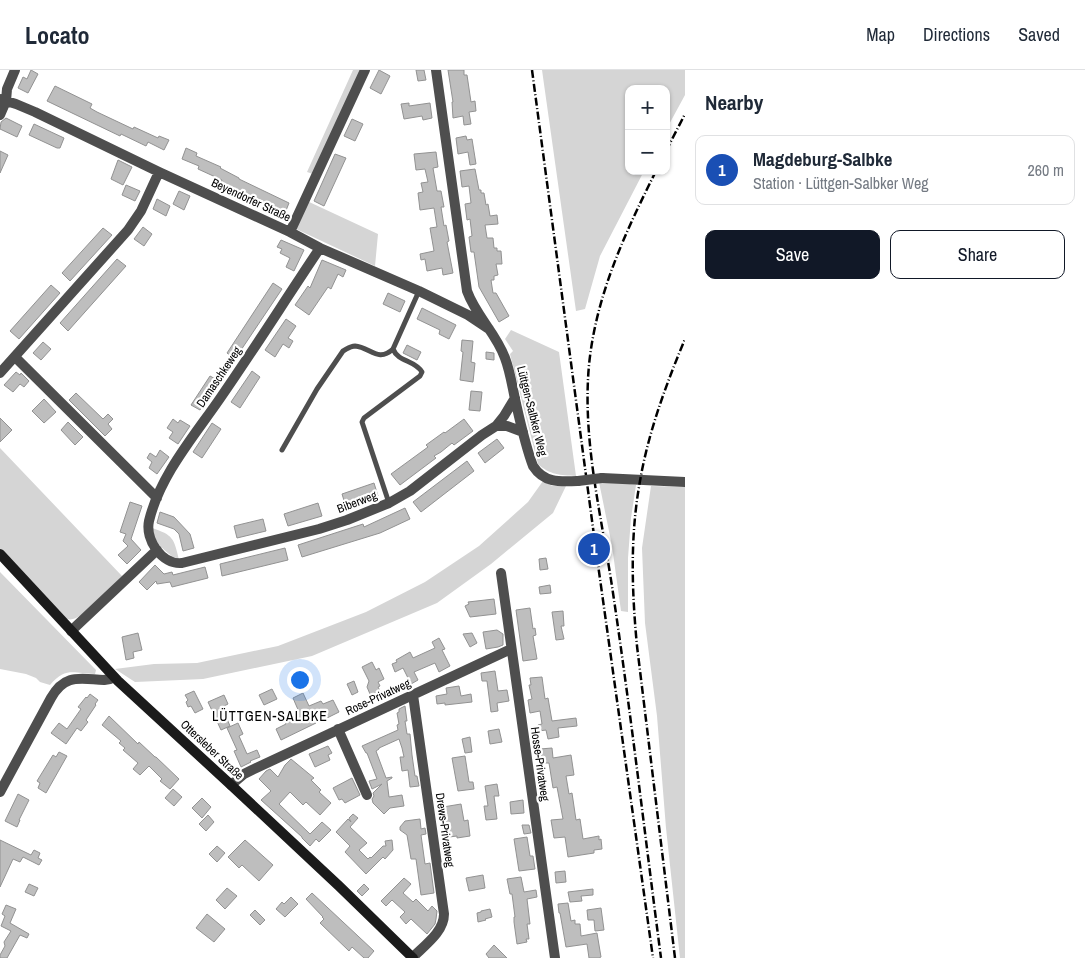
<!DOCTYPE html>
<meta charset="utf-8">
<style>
:root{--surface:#fff;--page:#f6f6f7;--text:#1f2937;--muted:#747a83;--line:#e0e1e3;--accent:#111827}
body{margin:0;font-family:"Archivo Narrow",sans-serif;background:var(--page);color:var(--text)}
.controls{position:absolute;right:15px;top:15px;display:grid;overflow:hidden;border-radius:10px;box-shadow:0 1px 4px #0004}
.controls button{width:45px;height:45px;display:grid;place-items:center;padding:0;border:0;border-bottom:1px solid var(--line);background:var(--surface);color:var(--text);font:25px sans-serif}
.you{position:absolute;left:299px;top:609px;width:18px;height:18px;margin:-12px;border:4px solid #fff;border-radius:50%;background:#1a73e8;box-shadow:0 0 0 8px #1a73e833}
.badge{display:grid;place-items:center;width:32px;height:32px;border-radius:50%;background:var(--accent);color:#fff;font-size:16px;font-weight:700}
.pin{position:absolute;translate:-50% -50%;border:2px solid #fff;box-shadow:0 1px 5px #0006}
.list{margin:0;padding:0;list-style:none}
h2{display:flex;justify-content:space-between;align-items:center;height:65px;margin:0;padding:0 20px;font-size:21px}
h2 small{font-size:16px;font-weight:400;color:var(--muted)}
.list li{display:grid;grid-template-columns:32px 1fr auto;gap:15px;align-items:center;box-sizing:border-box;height:70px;margin:0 10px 10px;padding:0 10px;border:1px solid var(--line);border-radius:10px}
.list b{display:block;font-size:19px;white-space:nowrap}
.list p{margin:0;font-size:16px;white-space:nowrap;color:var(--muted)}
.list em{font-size:16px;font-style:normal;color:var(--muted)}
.actions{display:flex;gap:10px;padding:15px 20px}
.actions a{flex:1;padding:11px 0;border:1px solid var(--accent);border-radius:10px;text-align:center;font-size:18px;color:var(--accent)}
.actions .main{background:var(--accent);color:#fff}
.map{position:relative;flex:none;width:685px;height:888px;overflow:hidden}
header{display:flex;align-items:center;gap:30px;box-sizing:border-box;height:70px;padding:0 25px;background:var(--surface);border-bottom:1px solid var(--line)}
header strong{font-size:24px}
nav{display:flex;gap:28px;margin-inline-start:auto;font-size:18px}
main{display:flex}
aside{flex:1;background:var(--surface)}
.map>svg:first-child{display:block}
.green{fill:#d5d5d5}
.building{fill:#bebebe;stroke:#929292}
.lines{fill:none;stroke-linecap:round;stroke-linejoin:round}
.lane{stroke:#4e4e4e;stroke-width:5}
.street{stroke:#4e4e4e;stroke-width:10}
.secondary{stroke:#1b1b1b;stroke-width:10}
.rail{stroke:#000;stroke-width:2.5;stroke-dasharray:8 2.5 1 2.5;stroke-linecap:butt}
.street-bridge{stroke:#4e4e4e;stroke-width:10}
.labels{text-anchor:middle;stroke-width:4.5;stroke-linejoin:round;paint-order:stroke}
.street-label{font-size:12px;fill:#000;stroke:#fff}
.neighbourhood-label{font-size:14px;letter-spacing:1px;fill:#000;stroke:#fff}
</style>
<header>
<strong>Locato</strong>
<nav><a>Map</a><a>Directions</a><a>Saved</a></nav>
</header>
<main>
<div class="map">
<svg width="685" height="888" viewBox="0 0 685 888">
<rect width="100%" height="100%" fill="#fff"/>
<path class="green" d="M353 0H361L313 104 307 102Z
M542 0H685V25L666 60V19H629V101H644L600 186 585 239 576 241Z
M307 131 378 164 375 196 294 158Z
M511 260 559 282 576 406C560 405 550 405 538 394L510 284 513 281 505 269Z
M0 378 122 506 81 545C75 549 71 551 64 548L0 479Z
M543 411 552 416H566L553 443 491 494 437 533 312 586 203 609 135 612 115 599 154 594 197 593 278 576 366 542 425 512 479 476 528 432Z
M599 412H617L636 415 631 448 628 488V542L621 541 612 476Z
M651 416 685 417V888H680L666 758 657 646 645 553 642 478Z
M152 458C173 465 174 468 179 490 170 486 158 476 154 466 152 464 152 461 152 458Z
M0 502 96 600 95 604C73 603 65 597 50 615L40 612 36 608 26 604 0 599Z"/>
<path class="building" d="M31 0 38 4 28 23 18 18 23 7 27 9Z
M379 0 390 6 381 24 370 18Z
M416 0H424L426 10 418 11Z
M448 0H464V5H467L471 32 475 31 476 41 469 42 471 54 464 55 463 46 453 48 452 32H453Z
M55 16 92 34 90 38 97 42 133 59 134 57 158 68 159 66 169 70 164 80 148 72 146 76 121 64 120 66 47 31Z
M409 33V36L430 33 432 48 423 50 422 46 404 49 401 34Z
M6 48 22 56 17 67 0 59 1 52Z
M352 49 363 54 355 71 344 66Z
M34 54 64 68 60 78H57L29 65Z
M466 66 467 70 472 69 476 94 470 95 468 82 458 84 456 68Z
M186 78 197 83 196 86 221 97 220 98 239 108V109L289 133 285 143 221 113 222 110 198 99 199 96 182 89Z
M0 81 8 85 0 103Z
M436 82 438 97 433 98 437 121H441L444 137H441L444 156 446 155 449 171 447 172 453 203 443 205 442 198 427 201 425 189 421 190 420 184 434 181 430 158 437 157 434 138 420 140 418 123 423 122 421 113 428 112 425 99 416 100 414 84Z
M335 84 346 88 324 136 314 131Z
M118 90 132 97 123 115 111 109Z
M475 99 479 120H481V123H484L486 135 488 134 490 146 497 145 498 154 485 155 487 168H493L494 178H497V181H501L502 194H496L498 205 494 206V210H491L493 223H496L509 246 499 252 479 217 474 182H471L469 167 472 166 470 149 467 150 465 134 471 133 469 116 462 117 460 101Z
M126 115 140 121 135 131 122 125Z
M179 121 190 126 184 140 173 134Z
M157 129 170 136 166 146 153 139Z
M143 157 152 164 144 176 134 169Z
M103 158 112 165 70 211 62 203Z
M281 170 304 180 294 201 286 197 290 188 280 183 282 179 277 177Z
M117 189 126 196 68 261 60 253Z
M322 190 346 200 343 207 338 204 331 219 328 217 309 245 295 235 308 216 310 218Z
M273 213 282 219 235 289 227 283Z
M51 215 60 223 19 269 10 261Z
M388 223 405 231 400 242 383 234Z
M422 238 456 255 449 269 439 264 440 260 417 249Z
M286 249 296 256 288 268 293 271 289 278 283 274 275 287 265 280Z
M462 270 473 271 471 292 475 293 473 312 460 310 463 282 461 281Z
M43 272 51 279 41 290 33 283Z
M407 275 421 282 417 290 403 283Z
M486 282 494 283V290L486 289Z
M252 301 260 307 240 338 231 332Z
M16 302 20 305 21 303 29 311 24 317 20 314 13 322 4 315Z
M210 306 219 311 200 340 191 335Z
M471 321 482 322 480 341 469 340Z
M76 323 103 349 108 344 113 349 108 354 112 359 105 366 69 330Z
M44 329 56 342 44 353 32 341Z
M0 348 12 360 0 372Z
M173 349 178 353 180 350 190 356 178 374 169 368 173 362 167 358Z
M464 349 473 361 454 375 452 373 441 382 434 386 436 388 400 415 391 404 428 377 426 375 444 362 445 363Z
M68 352 83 367 75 375 61 360Z
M212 353 221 359 202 388 193 382Z
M497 369 504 378 485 393 478 383Z
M160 380 169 387 157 404 149 398 152 392 147 388 150 383 156 387Z
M467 391 474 401 421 442 413 432Z
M374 413 378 426 346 437 342 424Z
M130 432 142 436 131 469 141 480 127 494 118 485 128 476 123 471 126 464 120 462Z
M318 433 322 446 288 456 284 444Z
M405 438 410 449 380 463 302 487 298 475 363 454 364 457Z
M160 442 174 447 190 464 194 478 183 481 179 464 174 459 157 453Z
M263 449 266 461 237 468 234 456Z
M285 478 288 490 222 506 220 494Z
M546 488 548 499 540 500 539 489Z
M155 495 164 504 172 502 173 505 205 497 208 508 172 517 170 512 157 514 156 511 147 520 139 512Z
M550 515 551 523 540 524 539 517Z
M494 529 496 544 470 547 465 536 469 534 468 532Z
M530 538 533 559 535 558 536 565 533 566 537 589 523 591 516 540Z
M563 541 564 556H561L564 569 556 570 552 542Z
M497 560 503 564V575L498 577 486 579 483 562Z
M138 563 142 580 133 582 134 588 126 590 122 567Z
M472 563 477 573 470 577 463 564Z
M439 568 445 579 442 580 450 596 439 602 435 593 414 602 418 610 411 614 403 598 395 602 392 594 397 592 396 590 410 582 413 588 435 578 432 572Z
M372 592 376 600 379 598 384 609 378 612 380 616 378 617 383 627 373 631 367 617 369 611 362 597Z
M495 601 498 621 507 620 509 631 497 633 498 641 491 642 487 611H482L481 603Z
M542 607 545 629 548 628 552 651 576 648 577 656 558 658 559 667 548 669 546 660 539 661 538 655 542 654 540 641 530 643 528 630 532 629 529 615H531L530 608Z
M354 611 358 622 352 625 347 614Z
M459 616 461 626 471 624 472 632 445 635V633L437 634 436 626 447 624 446 618Z
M272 619 277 629 264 635 259 625Z
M194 621 203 639 195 643 191 636 188 637 186 632 188 630 185 625Z
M303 623 309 636 321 631 323 634 333 630 339 642 327 648 324 640 312 646 316 653 281 670 276 659 286 654 284 649 299 642 293 628Z
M90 624 98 630 95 634 96 635 86 650 88 652 81 661 77 658 66 674 51 663 59 653 67 659 81 639 78 637 86 627 87 628Z
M224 625 228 634 222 637 230 656 221 660 208 632Z
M405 636 407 651H405L407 664H410L412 685 415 706H417L419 716 410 717 408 700 402 701 400 687H404L402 678 399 669 379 678V679L376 681 386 708 392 707V708L387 711 389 727 402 725 404 736 390 738 384 744 373 733 372 729 374 726 373 723 382 714 372 719 369 711 377 709 367 683H366L362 676 398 660 397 655 399 654 397 643 399 642V639Z
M109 646 138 674 139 672 155 687H156L179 709 170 719 160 711 162 709 149 696 140 705 133 699 138 693 123 680 125 678 119 673 121 671 102 655Z
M238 653 243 664 239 666 247 684 257 680 260 687 250 691 251 692 241 697 234 681 237 680 227 658Z
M499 659 502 672 490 674 488 661Z
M470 667 472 682 465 683 462 669Z
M328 676 332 683 328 685 330 690 315 697 309 684Z
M552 678 553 688 571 685 574 705 566 706 569 724 572 723 576 750 580 749 583 769 599 766V770L601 769 602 779 594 780V783L568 787 565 767 554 768 551 750 563 749 557 717 553 718 549 693H542L540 679Z
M59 682 67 686 46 723 38 718 40 713 37 711 53 685 56 687Z
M465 686 469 712H473L474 719 458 721 452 688Z
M291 689 314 708 311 710 321 720 319 722 331 733 320 745 306 732 303 735 290 722 279 734 310 764 322 752 331 760 319 772 316 769 310 776 302 768V767L261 730 271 721 259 709 266 701 270 699 278 707 285 695Z
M352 708 360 725 345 733 342 729 339 730 333 718Z
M497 714 499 726H494L497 749 486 750 484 736H488L485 716Z
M173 719 182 727 174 736 165 728Z
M18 724 29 730 19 750H20L17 757 5 751Z
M202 728 211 737 202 748 192 738Z
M523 730 524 743 511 744 510 732Z
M461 734 464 751 468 750 470 766 457 768V766L449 767 448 765 444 766 442 755H446L443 737Z
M353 744 358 748 350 757 367 773 359 780 368 789 370 787 371 788 383 776H386L385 771 392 770 393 780 385 789 383 787 366 804 345 782 350 776 336 762 348 749 351 752 349 748Z
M208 745 214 752 206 761 199 754Z
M420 749 421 759 425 758 426 764 421 765 425 794 430 793 434 823 421 825 416 789H411L407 765 400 760V757L405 751Z
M522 755H529L531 763 524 764Z
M527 767 530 786H533L535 799 519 801 514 769Z
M0 770 31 785 34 780 40 783 38 788 42 790 39 795 23 787 20 792 13 789 0 817Z
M245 770 273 795 259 811 242 795 239 798 228 787Z
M217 776 225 783 217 792 209 784Z
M565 801 566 812 556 813 555 802Z
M483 805 485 818 469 821 466 808Z
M521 807 524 822 536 820 537 827 527 829 530 854H527L529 869H526L527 872 517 874 514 852V847H515L512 824H510L507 809Z
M404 808 411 814 403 823 413 832 416 829 428 841 432 836 437 841 436 849 435 854 427 864 411 849 406 854 400 847 405 842 392 830 386 836 381 831Z
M29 814 38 818 34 826 25 822Z
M364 814 369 819 362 826 357 821Z
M227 818 237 826 225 839 216 830Z
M593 819V825L581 826 582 831 570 832 568 822Z
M312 823 374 881 368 888H364L352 877 349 881 320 853 324 849 322 847H323L306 829Z
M291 827 298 834 285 847 276 839 282 832 284 834Z
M568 833 571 851 575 850V854H580L581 866 597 863 601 887 599 888H589L587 874 566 877 560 843H559L558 834Z
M6 835 16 839 10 853 29 864 27 868 20 865 7 888H0V885L5 876 4 872 11 861 1 856 5 846 2 844Z
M601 838 604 860 595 861 594 850H588L587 840Z
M490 839 492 847 485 849 486 850 478 852 477 843 481 842V841Z
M255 840 265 850 260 855 250 845Z
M207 844 225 859 214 872 196 858Z
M494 875 507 888H489L486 884Z"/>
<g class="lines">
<path class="lane" d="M282 380 317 319 343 281C347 279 350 276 355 276 370 277 378 293 393 279L419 221
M389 433 362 352 364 348 420 306 422 302C415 290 398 292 393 279"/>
<path class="street" d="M436 0 467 221C476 246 496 263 505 288 510 301 512 315 515 329 520 351 525 375 533 396 544 413 559 412 578 411
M0 29 16 34 35 42 159 102 290 162 320 178 419 221 468 245 489 259
M0 45 6 31 7 19 15 0
M290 162 365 0
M320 178C287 227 255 278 221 327 195 365 160 405 149 451 145 470 162 495 182 493L319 459 347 450 389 433 410 421 482 365 496 356 504 346 515 328
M15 287 157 428
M0 303 128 160 141 141 159 102
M496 356H507L523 362
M602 408 685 412
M501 503 555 888
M71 561 157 480
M338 659 367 725
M231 715 244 704 252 700 511 579
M0 722 51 628C65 603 80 609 104 610L110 609 113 607
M412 888C425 875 444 862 444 844L413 625"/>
<path class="secondary" d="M0 484 118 611 231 715 339 816 413 888"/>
<path class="rail" d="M532 0 595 473 653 888
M666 81 685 44
M656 101C625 163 596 225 589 295 582 372 602 447 613 523 631 644 645 766 661 888
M675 888 637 576C632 523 630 470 639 417 647 366 665 317 685 269"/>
<path class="street-bridge" d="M578 411 602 408"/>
</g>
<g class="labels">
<g class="street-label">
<text transform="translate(251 130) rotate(25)" y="4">Beyendorfer Straße</text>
<text transform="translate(219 307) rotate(-56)" y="4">Damaschkeweg</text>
<text transform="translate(532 341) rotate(76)" y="4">Lüttgen-Salbker Weg</text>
<text transform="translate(357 432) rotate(-21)" y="4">Biberweg</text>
<text transform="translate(378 627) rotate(-25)" y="4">Rose-Privatweg</text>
<text transform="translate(212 680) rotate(43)" y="4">Ottersleber Straße</text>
<text transform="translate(540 694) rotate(82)" y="4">Hosse-Privatweg</text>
<text transform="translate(445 760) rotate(82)" y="4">Drews-Privatweg</text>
</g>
<g class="neighbourhood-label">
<text x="270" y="651">LÜTTGEN-SALBKE</text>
</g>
</g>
</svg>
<div class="controls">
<button>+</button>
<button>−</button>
</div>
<div class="you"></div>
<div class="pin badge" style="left:594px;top:479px;background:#1a4fb4">1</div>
</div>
<aside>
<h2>Nearby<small></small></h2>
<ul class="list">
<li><span class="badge" style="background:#1a4fb4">1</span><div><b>Magdeburg-Salbke</b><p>Station · Lüttgen-Salbker Weg</p></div><em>260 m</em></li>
</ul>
<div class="actions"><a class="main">Save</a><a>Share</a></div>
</aside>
</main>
